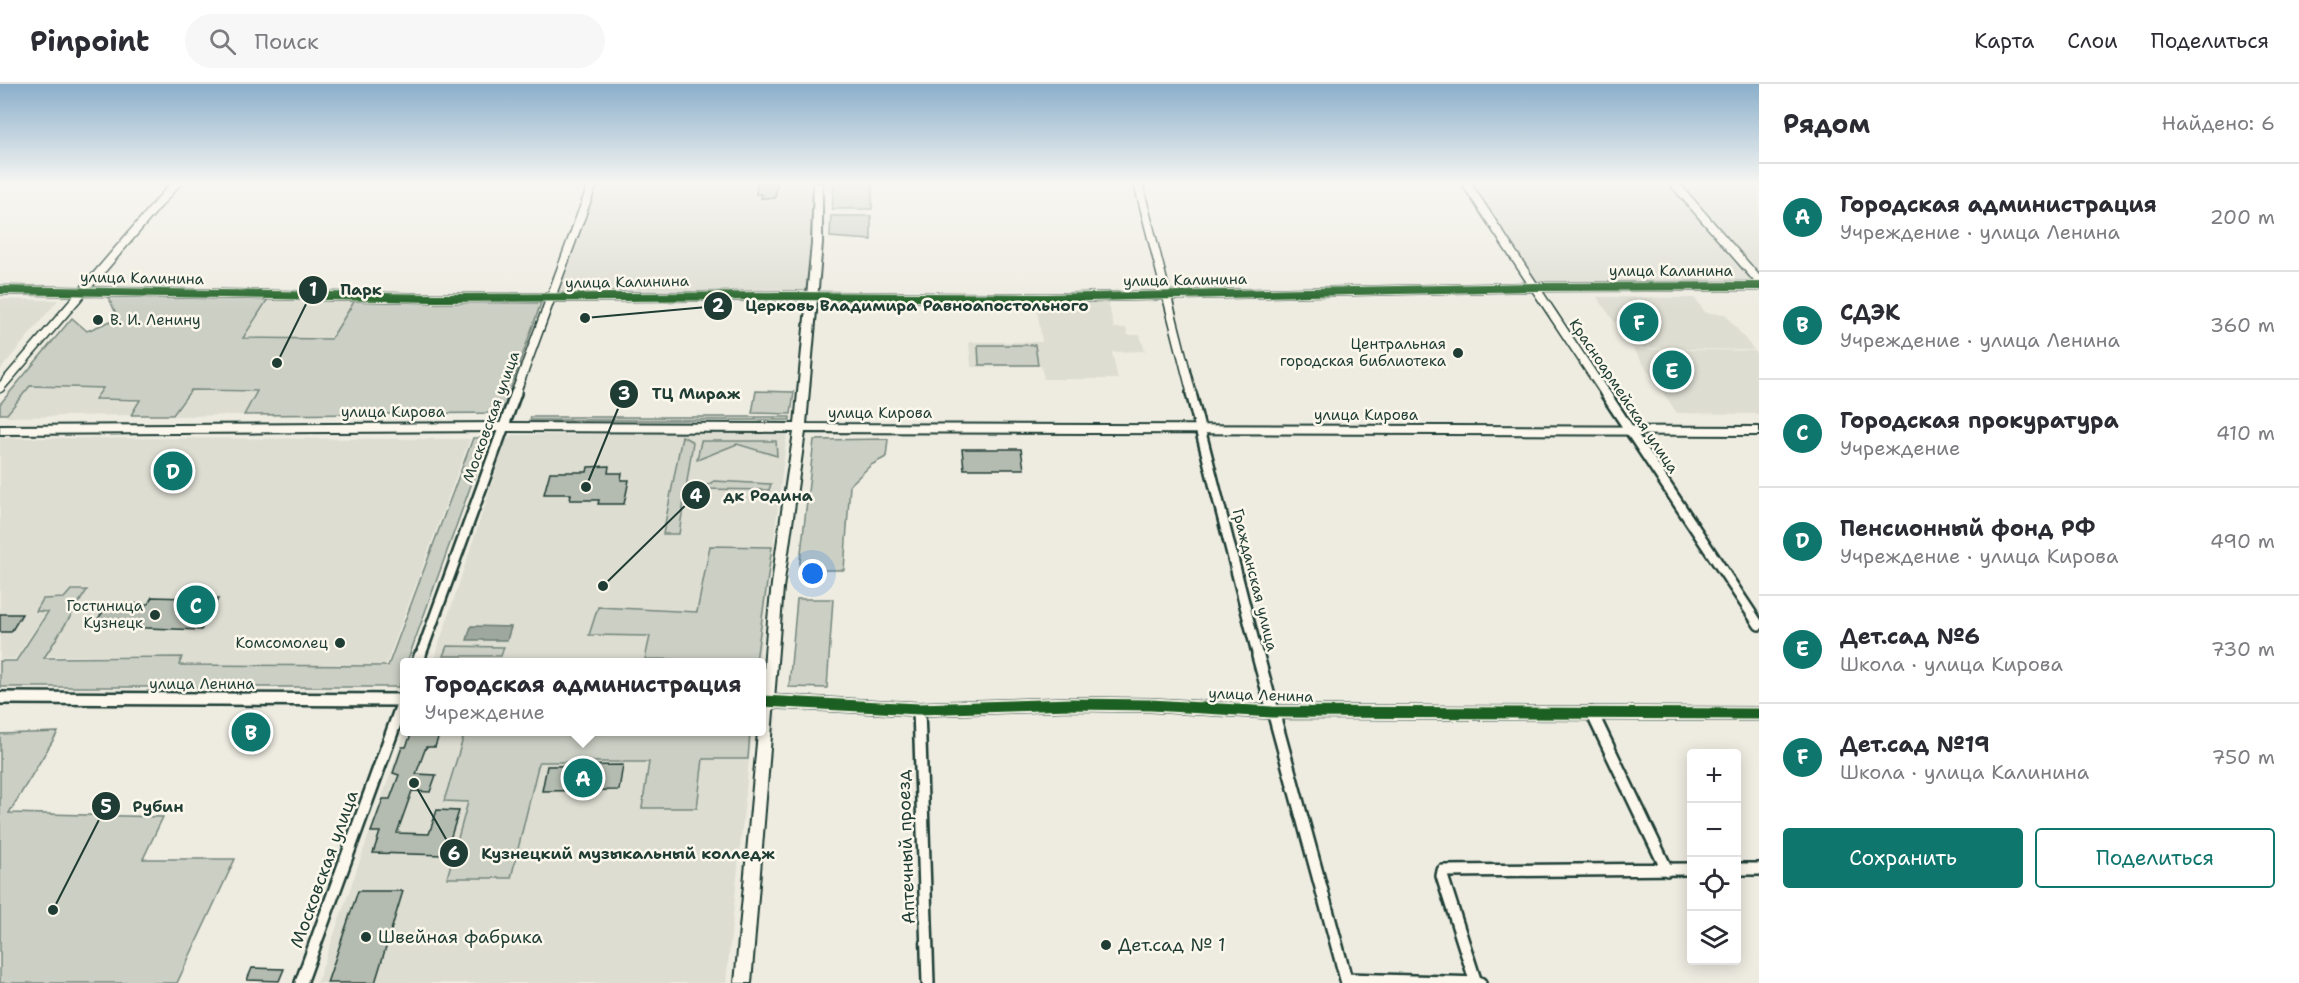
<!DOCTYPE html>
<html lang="ru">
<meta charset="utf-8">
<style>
:root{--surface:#fff;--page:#f7f7f7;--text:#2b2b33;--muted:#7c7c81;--line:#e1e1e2;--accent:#0f766e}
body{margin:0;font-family:"Shantell Sans",sans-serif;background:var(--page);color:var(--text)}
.controls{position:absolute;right:18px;bottom:18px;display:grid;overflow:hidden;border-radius:6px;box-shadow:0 3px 15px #0003}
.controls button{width:54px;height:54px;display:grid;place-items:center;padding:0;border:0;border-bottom:2px solid var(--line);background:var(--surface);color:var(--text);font:30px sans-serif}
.you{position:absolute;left:813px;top:490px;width:21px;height:21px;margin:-15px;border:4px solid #fff;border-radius:50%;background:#1a73e8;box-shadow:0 0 0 9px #1a73e833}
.badge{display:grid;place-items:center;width:39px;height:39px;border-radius:50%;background:var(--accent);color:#fff;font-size:20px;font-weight:700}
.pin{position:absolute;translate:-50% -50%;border:3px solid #fff;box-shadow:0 2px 6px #0006}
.popup{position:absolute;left:400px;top:574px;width:366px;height:78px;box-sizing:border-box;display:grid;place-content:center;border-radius:6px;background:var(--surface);filter:drop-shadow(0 2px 4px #0005);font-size:20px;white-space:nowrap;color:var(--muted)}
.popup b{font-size:22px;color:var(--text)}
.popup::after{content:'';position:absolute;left:50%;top:100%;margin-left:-12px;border:12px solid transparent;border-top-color:var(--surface)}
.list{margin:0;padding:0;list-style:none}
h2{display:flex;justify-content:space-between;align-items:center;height:78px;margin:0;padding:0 24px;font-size:26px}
h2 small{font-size:20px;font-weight:400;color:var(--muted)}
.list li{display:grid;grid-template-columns:39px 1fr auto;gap:18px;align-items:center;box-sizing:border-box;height:108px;padding:0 24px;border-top:2px solid var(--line)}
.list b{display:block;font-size:22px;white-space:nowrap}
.list p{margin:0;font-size:20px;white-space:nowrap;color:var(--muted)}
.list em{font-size:20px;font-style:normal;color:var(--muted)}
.actions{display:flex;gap:12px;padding:18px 24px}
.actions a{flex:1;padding:14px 0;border:2px solid var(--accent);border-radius:6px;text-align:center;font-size:21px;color:var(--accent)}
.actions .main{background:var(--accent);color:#fff}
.icon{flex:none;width:33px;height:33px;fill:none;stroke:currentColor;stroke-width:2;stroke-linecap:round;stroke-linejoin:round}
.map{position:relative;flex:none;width:1759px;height:899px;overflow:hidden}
header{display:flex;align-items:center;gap:36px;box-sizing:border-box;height:84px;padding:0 30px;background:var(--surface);border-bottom:2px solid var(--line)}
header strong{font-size:28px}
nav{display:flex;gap:33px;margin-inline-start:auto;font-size:21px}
.search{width:420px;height:54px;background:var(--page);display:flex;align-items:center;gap:15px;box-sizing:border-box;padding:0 21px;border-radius:33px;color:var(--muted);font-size:22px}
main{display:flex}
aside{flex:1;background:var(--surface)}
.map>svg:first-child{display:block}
.built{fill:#ddddd2}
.green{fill:#cbcfc4;stroke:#75867c;stroke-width:1.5}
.water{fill:#9fa89f;stroke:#6c7d74;stroke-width:1.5}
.building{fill:#b4bbb0;stroke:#1f3d34;stroke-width:1.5}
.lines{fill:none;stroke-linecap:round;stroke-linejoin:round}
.minor-far2-casing{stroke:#1f3d34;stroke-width:11}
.minor-far1-casing{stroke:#1f3d34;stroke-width:14}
.minor-casing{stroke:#1f3d34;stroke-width:16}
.tertiary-casing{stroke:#1f3d34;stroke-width:4}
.minor-far2{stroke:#fbf7ec;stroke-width:8}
.minor-far1{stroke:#fbf7ec;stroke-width:9}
.minor{stroke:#fbf7ec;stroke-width:11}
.tertiary{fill:#fbf7ec;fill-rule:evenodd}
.cycleway-far1-casing{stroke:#fbf7ec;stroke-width:10}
.cycleway-casing{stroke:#fbf7ec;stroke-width:15}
.cycleway-far1{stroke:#1b5e20;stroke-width:8}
.cycleway{stroke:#1b5e20;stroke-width:11}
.poi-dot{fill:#1f3d34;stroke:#fbf7ec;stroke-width:2}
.labels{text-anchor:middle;stroke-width:5;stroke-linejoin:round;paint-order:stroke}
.street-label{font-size:15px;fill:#1f3d34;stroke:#fbf7ec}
.poi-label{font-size:15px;fill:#1f3d34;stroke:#fbf7ec;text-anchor:end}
.near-street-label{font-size:18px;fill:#1f3d34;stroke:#fbf7ec}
.near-poi-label{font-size:18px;fill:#1f3d34;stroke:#fbf7ec;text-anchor:start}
.leader{fill:none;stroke:#1f3d34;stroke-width:2}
.callout-dot{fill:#1f3d34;stroke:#fbf7ec;stroke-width:2}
.mark-label{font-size:18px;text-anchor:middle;font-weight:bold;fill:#fff}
.callout-label{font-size:16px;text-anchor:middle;font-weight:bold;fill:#1f3d34;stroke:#fbf7ec;stroke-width:5;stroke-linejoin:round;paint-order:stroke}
</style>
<header>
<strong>Pinpoint</strong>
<div class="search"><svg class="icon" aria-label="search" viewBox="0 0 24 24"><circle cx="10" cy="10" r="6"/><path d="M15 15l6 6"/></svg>Поиск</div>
<nav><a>Карта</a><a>Слои</a><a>Поделиться</a></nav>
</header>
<main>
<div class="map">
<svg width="1759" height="899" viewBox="0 0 1759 899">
<rect width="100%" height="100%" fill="#eeece1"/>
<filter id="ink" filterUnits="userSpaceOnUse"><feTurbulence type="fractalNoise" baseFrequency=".0167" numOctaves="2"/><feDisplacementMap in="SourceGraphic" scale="12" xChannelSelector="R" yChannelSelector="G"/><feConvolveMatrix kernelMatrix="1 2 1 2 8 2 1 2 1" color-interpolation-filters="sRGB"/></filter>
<g filter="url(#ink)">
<path class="built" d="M598 99H814L809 208 558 210Z
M1471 99H1669L1753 198 1536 199Z
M1678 99H1759V190Z
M1597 213 1694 214 1706 229 1725 230 1754 266 1633 264Z
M0 215 58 216 0 286Z
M269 216 354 217 331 255 245 253Z
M1036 218H1108L1114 244H1126L1128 251H1140L1145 267 1112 268 1118 295H1044L1041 282 971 283 969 258H1042Z
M1633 265 1755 267 1759 272V330L1677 329Z
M30 303 100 305 93 316 138 318 130 331 6 333Z
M192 307 256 308 243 331 174 332Z
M787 349 759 578H433L506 357 512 351Z
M0 354 470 355 386 581H179L183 572H46L88 504 71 505 64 513 43 514 34 528 46 529 15 575H0Z
M405 648H752L726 899H317Z"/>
<path class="green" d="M834 99H872V125H832Z
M831 132H871V156L830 153Z
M108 212 268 215 243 254 331 255 355 216 541 219 502 329 244 331 257 307 191 306 173 331H131L140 316 95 315 103 304 30 302 7 330H0V320L72 234 87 247 118 234Z
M978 261H1035L1038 281H979Z
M756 307 794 308 791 330 752 329Z
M531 333H790V336H530Z
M682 352 693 358 679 450H663Z
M473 354H488L407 578H404V587L399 603H0V577H16L48 528 36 527 43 515 64 514 71 506H87L44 574 182 573 179 581 388 582Z
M888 355 886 373 871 381 850 401 844 486H799L814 356Z
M701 357H776L777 372 737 360 697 376Z
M714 397 771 400 769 406 700 405Z
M710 462 772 463 756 577 645 575 650 552 589 551 598 523 697 528Z
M797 515H833L827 604 789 603Z
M447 562 504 563 501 572H443Z
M58 648 9 729 163 733 143 775H235L177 899H0V650Z
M465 648H750L748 675H703L697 724H642L649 678H539L511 794H447L468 718 444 717Z"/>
<path class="water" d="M471 542 511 543 507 556H467Z"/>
<path class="building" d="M757 99H777L775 114H761L762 110H756Z
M962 365H1021L1024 385H964Z
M609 382 608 389H622L621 396H629L624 420H598L599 416H570L571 410H544L550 388H587L588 383Z
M152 513 187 514 218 515 201 546 93 542 109 519 148 520Z
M0 530H22L11 548H0Z
M242 639 267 641 259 656 234 655Z
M412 648H440L435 663H426L416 690 436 691 430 708 412 707 397 749 429 750 437 726 459 727 445 771 373 769 380 748H371L383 715H390L399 691 393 689 402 663H406Z
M623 681 619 706 542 707 547 682Z
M358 807H403L375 899H327Z
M252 884 284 885 279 897 247 896Z"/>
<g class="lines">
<g class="minor-far2-casing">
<path id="minor-far2" d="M1138 99 1192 311
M1466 99 1606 311
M1674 99 1759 197
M0 206 436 214 787 212 1046 214 1535 203 1759 202
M0 304 176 99
M515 311 593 99"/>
</g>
<g class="minor-far1-casing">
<path id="minor-far1" d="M1191 309 1258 573
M1605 309 1759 541
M420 573 516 309"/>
</g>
<g class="minor-casing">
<path id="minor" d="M1258 572 1347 899
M418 578 420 572
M0 614 404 616
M762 617 919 625 1071 620 1151 621 1272 628 1759 630
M919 625 928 899
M1592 629 1667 786
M1736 785H1759
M1346 895 1480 899
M301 899 404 615
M1476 899 1442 792 1443 787 1692 785"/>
</g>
<g class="tertiary-casing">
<path id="tertiary" d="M814 99H822V159L806 340 1759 343V351L805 348 783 504 751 899H735L758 648H762C762 547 779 447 794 348L504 347 0 350V342L504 339 795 340 812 159Z"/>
</g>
<use href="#minor-far2" class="minor-far2"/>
<use href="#minor-far1" class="minor-far1"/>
<use href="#minor" class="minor"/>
<use href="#tertiary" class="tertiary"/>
<g class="cycleway-far1-casing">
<path id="cycleway-far1" d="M0 206 436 214 787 212 1046 214 1535 203 1759 202"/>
</g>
<g class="cycleway-casing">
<path id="cycleway" d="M762 617 919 625 1071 620 1151 621 1272 628 1759 630"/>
</g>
<use href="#cycleway-far1" class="cycleway-far1"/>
<use href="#cycleway" class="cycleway"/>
</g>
</g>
<linearGradient id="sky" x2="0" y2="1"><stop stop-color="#8bafcb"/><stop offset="0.44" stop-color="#f7f6f2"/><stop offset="1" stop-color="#f7f6f2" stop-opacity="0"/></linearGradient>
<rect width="1759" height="225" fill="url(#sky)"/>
<g class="poi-dot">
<circle cx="98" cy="236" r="6"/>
<circle cx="1458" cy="269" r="6"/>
<circle cx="155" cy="531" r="6"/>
<circle cx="340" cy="559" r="6"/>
<circle cx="366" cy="853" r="6"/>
<circle cx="1106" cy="861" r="6"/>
</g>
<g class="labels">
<g class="street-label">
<text x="1671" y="192">улица Калинина</text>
<text transform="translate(142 194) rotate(1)" y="5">улица Калинина</text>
<text transform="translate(1185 196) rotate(-1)" y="5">улица Калинина</text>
<text transform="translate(627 198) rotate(-1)" y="5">улица Калинина</text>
<text transform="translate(1624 312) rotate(56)" y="5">Красноармейская улица</text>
<text x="393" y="333">улица Кирова</text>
<text x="880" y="334">улица Кирова</text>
<text x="1366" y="336">улица Кирова</text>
<text transform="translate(491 333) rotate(-70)" y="5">Московская улица</text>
<text transform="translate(1255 496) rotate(76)" y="5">Гражданская улица</text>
<text x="202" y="605">улица Ленина</text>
<text transform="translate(1261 611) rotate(2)" y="5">улица Ленина</text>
</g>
<g class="poi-label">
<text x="110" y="241" text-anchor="start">В. И. Ленину</text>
<text x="1446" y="265">Центральная<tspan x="1446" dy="17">городская библиотека</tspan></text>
<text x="143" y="527">Гостиница<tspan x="143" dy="17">Кузнецк</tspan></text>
<text x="328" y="564">Комсомолец</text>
</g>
<g class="near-street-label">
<text transform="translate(906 763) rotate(-92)" y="6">Аптечный проезд</text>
<text transform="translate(324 785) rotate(-70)" y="6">Московская улица</text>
</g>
<g class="near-poi-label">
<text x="378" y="859">Швейная фабрика</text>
<text x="1118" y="867">Дет.сад № 1</text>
</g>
</g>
<path class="leader" d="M277 279L313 206M585 234L718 222M586 403L624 310M603 502L696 411M53 826L106 722M414 699L454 769"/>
<g class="callout-dot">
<circle cx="277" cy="279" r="6"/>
<circle cx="585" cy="234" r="6"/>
<circle cx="586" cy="403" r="6"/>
<circle cx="603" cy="502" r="6"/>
<circle cx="53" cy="826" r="6"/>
<circle cx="414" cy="699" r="6"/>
<circle cx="313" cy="206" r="15"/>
<circle cx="718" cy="222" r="15"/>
<circle cx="624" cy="310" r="15"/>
<circle cx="696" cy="411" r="15"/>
<circle cx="106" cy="722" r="15"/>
<circle cx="454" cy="769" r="15"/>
</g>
<g class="mark-label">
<text x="313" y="212">1</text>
<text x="718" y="228">2</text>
<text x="624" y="316">3</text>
<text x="696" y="418">4</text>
<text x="106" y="729">5</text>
<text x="454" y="776">6</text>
</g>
<g class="callout-label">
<text x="361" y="211">Парк</text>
<text x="917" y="227">Церковь Владимира Равноапостольного</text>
<text x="696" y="315">ТЦ Мираж</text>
<text x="768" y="417">дк Родина</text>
<text x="158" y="728">Рубин</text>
<text x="628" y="775">Кузнецкий музыкальный колледж</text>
</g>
</svg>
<div class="controls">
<button>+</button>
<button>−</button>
<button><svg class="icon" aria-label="locate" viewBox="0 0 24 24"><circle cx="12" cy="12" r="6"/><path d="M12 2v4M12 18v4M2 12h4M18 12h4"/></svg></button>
<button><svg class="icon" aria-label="layers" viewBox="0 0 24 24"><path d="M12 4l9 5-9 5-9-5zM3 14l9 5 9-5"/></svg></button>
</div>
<div class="you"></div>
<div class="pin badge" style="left:583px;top:694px">A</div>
<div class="popup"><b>Городская администрация</b>Учреждение</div>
<div class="pin badge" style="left:251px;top:648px">B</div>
<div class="pin badge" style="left:196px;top:521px">C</div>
<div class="pin badge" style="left:173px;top:387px">D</div>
<div class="pin badge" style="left:1672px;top:286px">E</div>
<div class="pin badge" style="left:1639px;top:238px">F</div>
</div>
<aside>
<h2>Рядом<small>Найдено: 6</small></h2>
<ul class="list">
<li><span class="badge">A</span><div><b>Городская администрация</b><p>Учреждение · улица Ленина</p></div><em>200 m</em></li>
<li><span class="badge">B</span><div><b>СДЭК</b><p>Учреждение · улица Ленина</p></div><em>360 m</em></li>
<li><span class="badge">C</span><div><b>Городская прокуратура</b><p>Учреждение</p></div><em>410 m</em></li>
<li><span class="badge">D</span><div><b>Пенсионный фонд РФ</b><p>Учреждение · улица Кирова</p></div><em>490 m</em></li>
<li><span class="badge">E</span><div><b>Дет.сад №6</b><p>Школа · улица Кирова</p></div><em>730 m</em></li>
<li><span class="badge">F</span><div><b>Дет.сад №19</b><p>Школа · улица Калинина</p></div><em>750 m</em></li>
</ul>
<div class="actions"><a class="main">Сохранить</a><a>Поделиться</a></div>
</aside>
</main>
